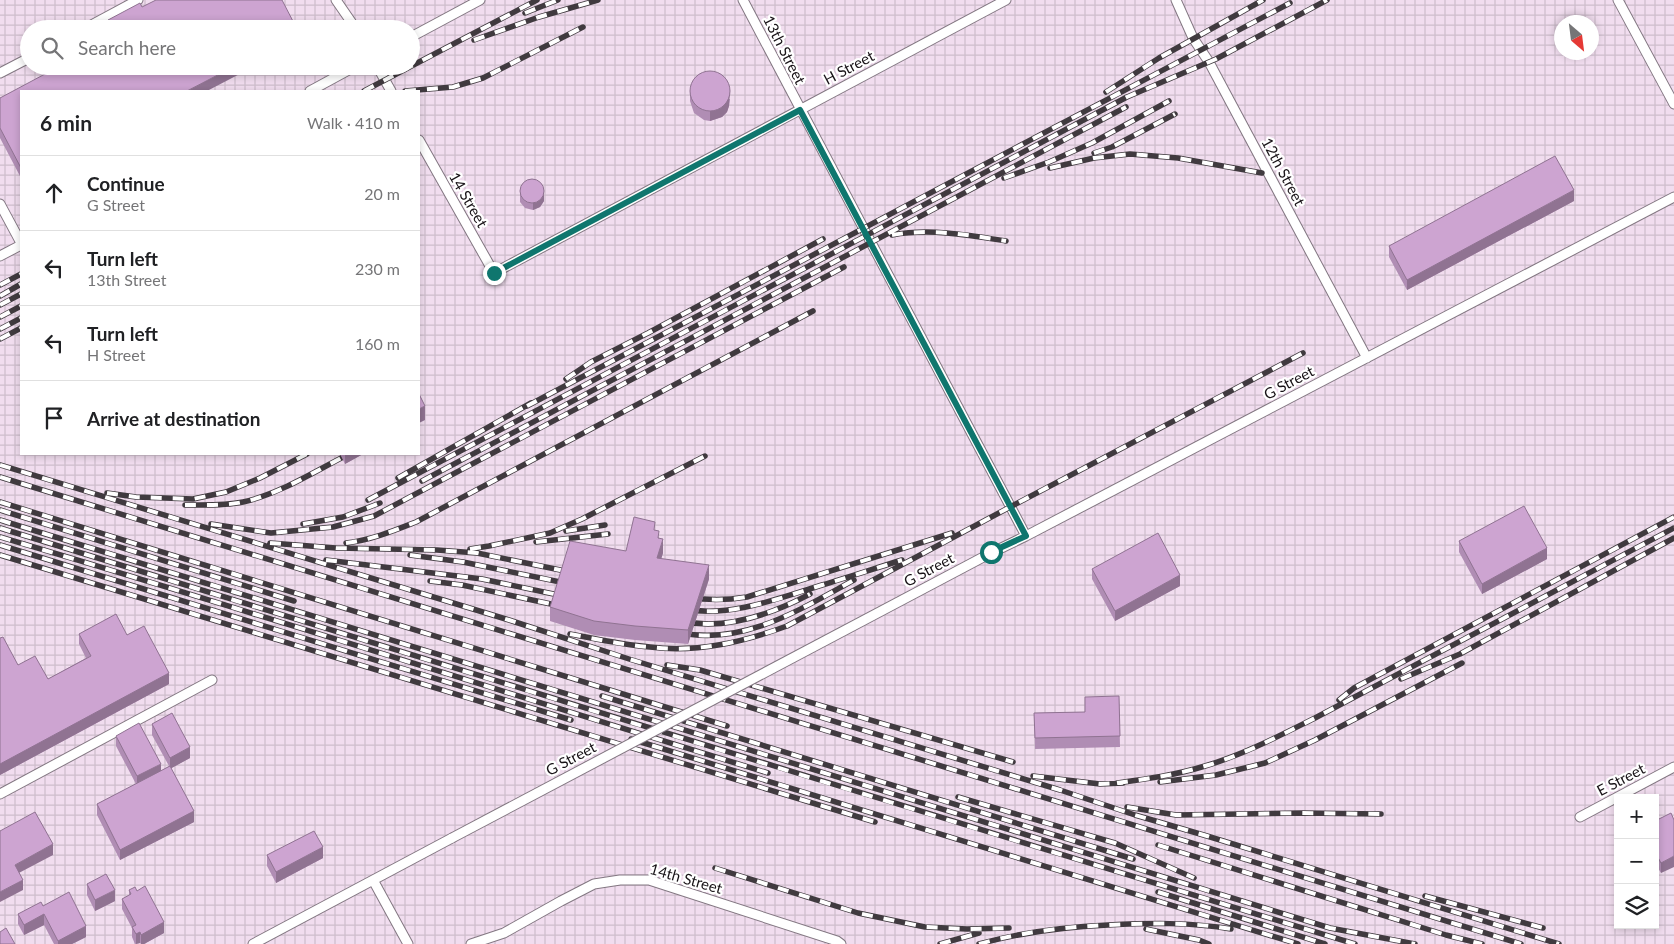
<!DOCTYPE html>
<meta charset="utf-8">
<style>
:root{--surface:#fff;--page:#f2f2f2;--text:#202124;--muted:#757577;--line:#e0e0e0}
body{margin:0;font-family:Lato,sans-serif;background:var(--page);color:var(--text)}
.controls{position:absolute;right:15px;bottom:15px;display:grid;overflow:hidden;border-radius:0px;box-shadow:0 2px 8px #0003}
.controls button{width:45px;height:45px;display:grid;place-items:center;padding:0;border:0;border-bottom:1px solid var(--line);background:var(--surface);color:var(--text);font:25px sans-serif}
.compass{position:absolute;left:1554px;top:15px;width:45px;height:45px;border-radius:50%;background:var(--surface);box-shadow:0 2px 8px #0003;rotate:152deg}
.stop{position:absolute;width:15px;height:15px;margin:-11px;border:4px solid #0f766e;border-radius:50%;background:#fff}
.stop.end{background:#0f766e;border-color:#fff;box-shadow:0 1px 5px #0008}
.list{margin:0;padding:0;list-style:none}
h2{display:flex;justify-content:space-between;align-items:center;height:65px;margin:0;padding:0 20px;font-size:21px}
h2 small{font-size:16px;font-weight:400;color:var(--muted)}
.list li{display:grid;grid-template-columns:32px 1fr auto;gap:15px;align-items:center;box-sizing:border-box;height:75px;padding:0 20px;border-top:1px solid var(--line)}
.list b{display:block;font-size:19px;white-space:nowrap}
.list p{margin:0;font-size:16px;white-space:nowrap;color:var(--muted)}
.list em{font-size:16px;font-style:normal;color:var(--muted)}
.icon{flex:none;width:28px;height:28px;fill:none;stroke:currentColor;stroke-width:2;stroke-linecap:round;stroke-linejoin:round}
.map{position:relative;flex:none;width:1674px;height:944px;overflow:hidden}
.search{position:absolute;background:var(--surface);box-shadow:0 2px 8px #0003;left:20px;top:20px;width:400px;height:55px;display:flex;align-items:center;gap:12px;box-sizing:border-box;padding:0 18px;border-radius:28px;color:var(--muted);font-size:19px}
.panel{position:absolute;background:var(--surface);box-shadow:0 2px 8px #0003;left:20px;top:90px;width:400px;height:365px;border-radius:0px}
.map>svg:first-child{display:block}
.industrial{fill:url(#industrial-grid);fill-rule:evenodd}
.lines{fill:none;stroke-linecap:round;stroke-linejoin:round}
.service-casing{stroke:#837782;stroke-width:11}
.service{stroke:#fff;stroke-width:9}
.rail-casing{stroke:#403a3f;stroke-width:5.5}
.rail{stroke:#fff;stroke-width:4;stroke-dasharray:11;stroke-linecap:butt}
.service-bridge-casing{stroke:#837782;stroke-width:11;stroke-linecap:butt}
.service-bridge{stroke:#fff;stroke-width:9}
.wall{fill:#b08db4}
.shaded-wall{fill:#907392}
.building{fill:#cda4d1;stroke:#907392}
.route{stroke:#0f766e;stroke-width:6}
.labels{text-anchor:middle;stroke-width:4.5;stroke-linejoin:round;paint-order:stroke}
.street-label{font-size:15px;fill:#181317;stroke:#fff}
</style>
<div class="map">
<svg width="1674" height="944" viewBox="0 0 1674 944">
<defs>
<pattern id="industrial-grid" width="8" height="8" patternUnits="userSpaceOnUse" patternTransform="scale(1.25)"><rect width="8" height="8" fill="#f1ddef"/><path d="M0 4h8M4 0v8" fill="none" stroke="#cebdcc"/></pattern>
</defs>
<rect width="100%" height="100%" fill="#f8eaf6"/>
<path class="industrial" d="M0 0H1674V944H0ZM1562 22H1592V52H1562ZM29 29H411V66H29ZM21 91H419V454H21ZM1618 798H1655V925H1618Z"/>
<g class="lines">
<g class="service-casing">
<path id="service" d="M336 0 356 29
M743 0 1026 536
M1176 0 1193 38 1209 62 1367 358
M1618 0 1674 104
M84 29 138 0
M411 37 480 0
M377 66 391 91
M0 73 29 58
M310 91 356 66
M419 140 494 273 1006 0
M0 204 21 243
M0 256 21 245
M991 553 1026 536 1674 197
M0 794 212 680
M1580 817 1674 767
M373 880 408 944
M253 944 452 838
M471 944 504 933 561 901 594 884 620 880H649L837 941 841 944"/>
</g>
<use href="#service" class="service"/>
<g class="rail-casing">
<path id="rail" d="M525 13 558 0
M474 40 539 17 598 0
M364 91 537 0
M405 91 453 87 483 78 583 27
M1106 92 1159 58 1263 0
M1094 153 1112 147 1175 114
M1050 168 1094 158 1130 154 1178 158 1262 173
M1004 178 1049 162 1092 143 1169 101
M892 235C930 228 969 235 1006 241
M0 285 21 274
M0 296 21 284
M0 305 21 294
M0 317 21 306
M0 329 21 318
M0 339 21 328
M566 379 591 362 648 333 823 239
M527 406 1290 3
M0 465 509 620 629 659 1060 790 1135 815 1207 836 1559 944
M0 477 1521 944
M398 478 531 403
M422 481 1126 107
M107 493 136 497 193 499 226 492 260 478 307 454
M368 500 1127 97 1216 59 1327 0
M0 502 727 726
M185 505C204 505 224 506 243 502 280 494 315 471 349 454
M0 510 294 601
M0 520 1330 928 1415 944
M211 524 271 533 333 527 374 516 844 267
M303 524 343 517 380 503
M0 528C452 667 903 807 1355 944
M566 531 605 525
M0 537C257 613 512 695 768 773
M536 542 608 534
M270 543 336 548 437 550 477 553 575 573
M346 543C371 540 393 531 416 522L813 311
M0 545 571 720
M470 549 489 546 550 533 582 519 705 456
M0 555 875 822
M410 555 463 562 570 584
M326 560 482 579 568 597
M430 581 462 585 565 607
M690 597C709 601 728 600 747 597L952 533
M685 609C729 618 780 598 822 585 849 577 876 568 902 560
M681 621C724 631 772 614 810 594
M677 632C742 647 799 610 854 580
M570 634C596 639 623 645 650 647 697 653 743 642 787 626L1010 507 1303 353
M667 665 700 670 1013 762
M1401 679 1460 654 1674 538
M602 696 1133 859
M1339 700 1354 688 1674 517
M631 739 1298 944
M1033 776 1100 784 1123 783
M1160 782 1216 775 1265 763 1315 740 1462 663
M1117 783C1146 779 1176 775 1205 766 1243 755 1279 736 1315 718L1674 528
M958 797 1115 843 1194 878
M1127 807 1176 815 1302 813 1381 814
M1158 845 1446 935 1482 944
M715 868 858 913 925 927 967 929 1009 928
M1158 892 1325 944
M1425 896 1543 928
M1146 929 1199 940 1209 944
M940 944 979 933
M979 944C1022 932 1064 927 1108 925 1149 923 1191 922 1231 929"/>
</g>
<use href="#rail" class="rail"/>
<g class="service-bridge-casing">
<path id="service-bridge" d="M452 838 991 553"/>
</g>
<use href="#service-bridge" class="service-bridge"/>
</g>
<path class="wall" d="M142 7 297 29H108V20Z
M690 90 730 99 729 106 727 112 722 117 710 121 704 120 694 113 690 101Z
M21 91V178L0 138V98Z
M520 191 544 201 540 207 533 210 525 208 520 202Z
M1574 201 1407 290 1389 257V246Z
M340 454H363L345 464Z
M655 530 659 538 663 553 661 559 709 579 688 644 635 640 594 635 550 621V607Z
M1459 541 1547 559 1482 594 1459 552Z
M1092 569 1180 586 1115 621 1092 579Z
M79 634 127 635 169 684 0 775V638L18 665 48 679 86 658 79 644Z
M1119 696 1120 747 1035 749 1034 713 1085 712Z
M152 724 190 758 171 768 194 822 120 860 97 815V804L136 784 116 746V736L161 771 169 766 152 735Z
M1674 820 1661 873 1655 863V821Z
M267 855 323 858 276 883 267 866Z
M87 884 115 901 95 911 87 895Z
M129 890 164 933 144 944H141L140 943 135 944 132 937V928L122 909V899L129 895Z
M43 906 86 937 72 944H54L44 925 24 935 18 924V914Z"/>
<path class="shaded-wall" d="M235 66H255L207 91H187Z
M730 89 729 106 727 112 722 117 710 121V111Z
M1574 190V201L1407 290V280Z
M544 194V201L540 207 533 210V203Z
M425 406V420L419 423V409Z
M345 454H363L345 464Z
M663 539V553L657 572V558Z
M1547 548V559L1482 594V584Z
M709 565V579L688 644V630Z
M1180 575V586L1115 621V611Z
M169 673V684L0 775V764Z
M190 747V758L170 769V758Z
M161 764V774L137 787V776Z
M194 811V822L120 860V850Z
M53 844V855L15 875V865Z
M323 847V858L276 883V872Z
M1674 856V867L1661 873V863Z
M23 880V890L0 902V892Z
M115 890V901L95 911V900Z
M44 914V925L24 935V925Z
M164 922V933L144 944H141V935Z
M86 926V937L72 944H58V941Z
M140 932V943L136 944V934Z"/>
<path class="building" d="M156 0H282L297 29H112L108 20 140 3 142 7Z
M60 66H235L187 91H21V168L0 128V98Z
M690 91a20 20 0 1 1 40 0a20 20 0 1 1-40 0Z
M1555 156 1574 190 1407 280 1389 246Z
M520 191a12 12 0 1 1 24 0a12 12 0 1 1-24 0Z
M419 394 425 406 419 409Z
M1524 506 1547 548 1482 584 1459 541Z
M634 517 655 522 654 530 659 531 658 538 663 539 657 558 709 565 688 630 635 626 594 621 550 607 570 541 626 551Z
M1158 533 1180 575 1115 611 1092 569Z
M116 614 127 635 144 626 169 673 0 764V638L3 637 18 665 35 656 48 679 91 656 79 634Z
M1119 696 1120 736 1035 738 1034 713 1085 712V697Z
M172 713 190 747 170 758 152 724Z
M139 723 161 764 137 776 116 736Z
M170 766 194 811 120 850 97 804Z
M35 812 53 844 15 865 23 880 0 892V831Z
M1671 813 1674 820V856L1661 863 1655 852V821Z
M314 831 323 847 276 872 267 855Z
M106 874 115 890 95 900 87 884Z
M145 886 164 922 141 935 140 932 136 934 132 927 136 925 122 899 131 894 129 890 135 887 137 891Z
M69 892 86 926 58 941 44 914 24 925 18 914 41 902 43 906Z
M6 928 15 944H0V932Z"/>
<g class="lines">
<path class="route" d="M494 273 800 110 1026 536 991 552"/>
</g>
<g class="labels">
<g class="street-label">
<text transform="translate(784 50) rotate(63)" y="5">13th Street</text>
<text transform="translate(849 68) rotate(-28)" y="5">H Street</text>
<text transform="translate(1283 172) rotate(62)" y="5">12th Street</text>
<text transform="translate(468 200) rotate(60)" y="5">14 Street</text>
<text transform="translate(1289 383) rotate(-28)" y="5">G Street</text>
<text transform="translate(929 570) rotate(-28)" y="5">G Street</text>
<text transform="translate(571 759) rotate(-28)" y="5">G Street</text>
<text transform="translate(1621 780) rotate(-28)" y="5">E Street</text>
<text transform="translate(686 879) rotate(16)" y="5">14th Street</text>
</g>
</g>
</svg>
<div class="controls">
<button>+</button>
<button>−</button>
<button><svg class="icon" aria-label="layers" viewBox="0 0 24 24"><path d="M12 4l9 5-9 5-9-5zM3 14l9 5 9-5"/></svg></button>
</div>
<svg class="compass" viewBox="-18 -18 36 36"><path d="M0-13l5 13h-10z" fill="#e53935"/><path d="M0 13l5-13h-10z" fill="#757577"/></svg>
<div class="stop" style="left:991px;top:552px"></div>
<div class="stop end" style="left:494px;top:273px"></div>
<div class="search"><svg class="icon" aria-label="search" viewBox="0 0 24 24"><circle cx="10" cy="10" r="6"/><path d="M15 15l6 6"/></svg>Search here</div>
<section class="panel">
<h2>6 min<small>Walk · 410 m</small></h2>
<ul class="list">
<li><svg class="icon" aria-label="ahead" viewBox="0 0 24 24"><path d="M12 20V5M6 11l6-6 6 6"/></svg><div><b>Continue</b><p>G Street</p></div><em>20 m</em></li>
<li><svg class="icon" aria-label="left" viewBox="0 0 24 24"><path d="M17 20v-9H6M10 6l-5 5 5 5"/></svg><div><b>Turn left</b><p>13th Street</p></div><em>230 m</em></li>
<li><svg class="icon" aria-label="left" viewBox="0 0 24 24"><path d="M17 20v-9H6M10 6l-5 5 5 5"/></svg><div><b>Turn left</b><p>H Street</p></div><em>160 m</em></li>
<li><svg class="icon" aria-label="arrive" viewBox="0 0 24 24"><path d="M6 21V4h12l-3 4 3 4H6"/></svg><div><b>Arrive at destination</b></div></li>
</ul>
</section>
</div>
